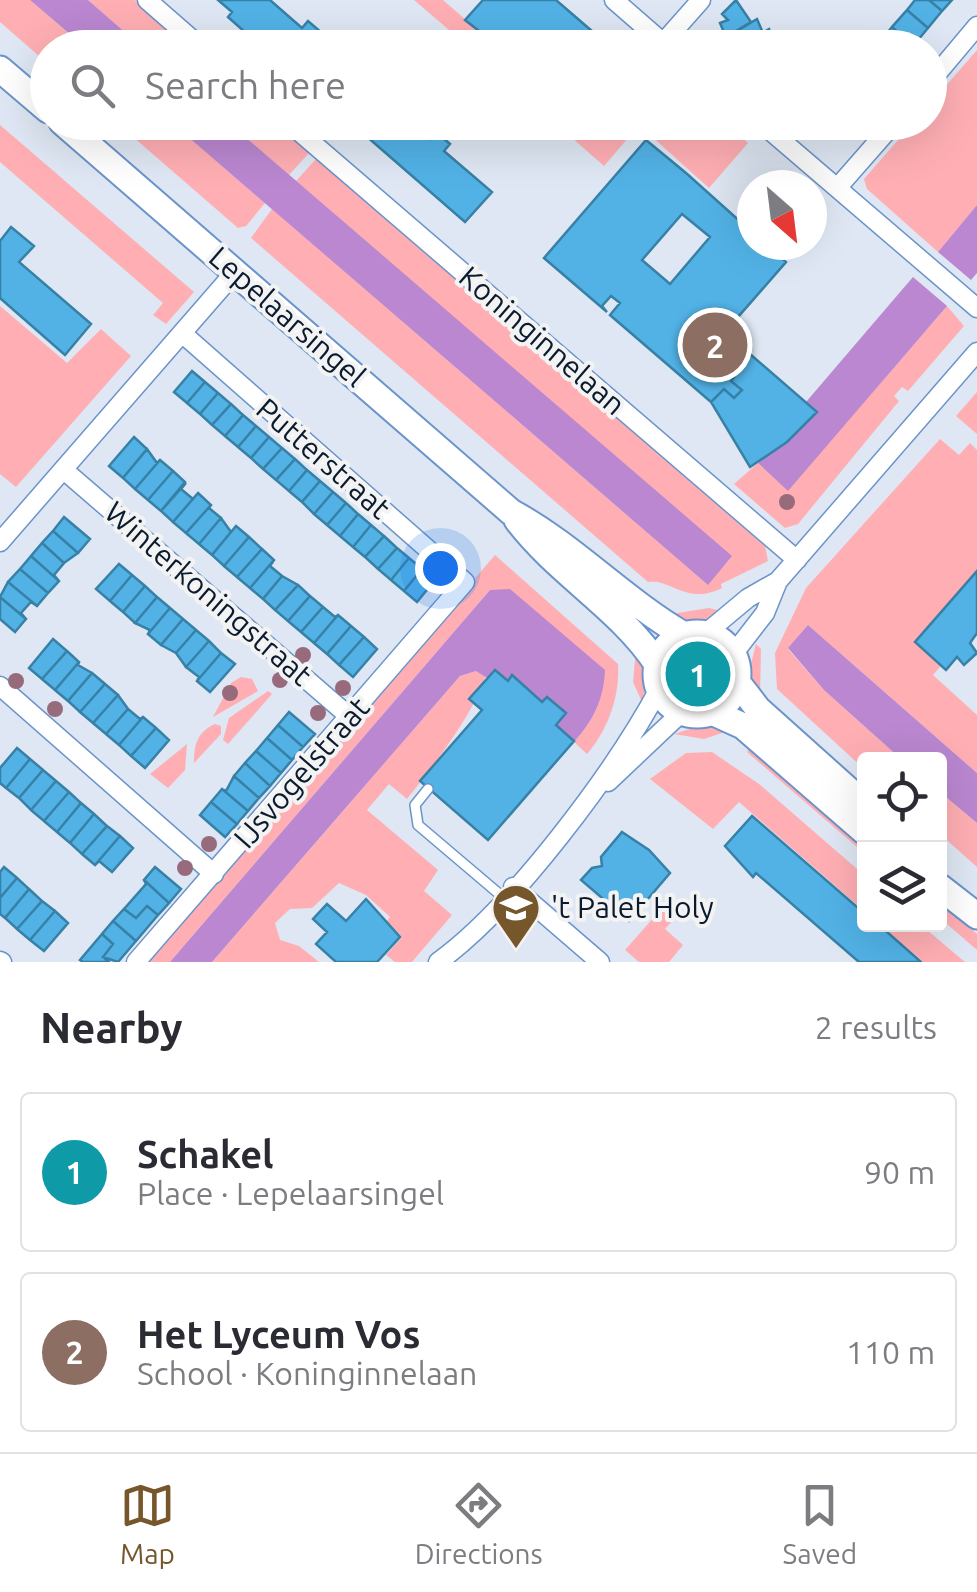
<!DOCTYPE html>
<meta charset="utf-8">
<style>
:root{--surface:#fff;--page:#f7f7f7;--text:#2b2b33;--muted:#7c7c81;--line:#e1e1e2;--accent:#75572b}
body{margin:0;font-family:Ubuntu,sans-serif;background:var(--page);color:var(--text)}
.controls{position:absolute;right:30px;bottom:30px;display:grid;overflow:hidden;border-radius:10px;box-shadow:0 10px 40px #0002}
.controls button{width:90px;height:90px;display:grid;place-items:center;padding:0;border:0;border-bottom:2px solid var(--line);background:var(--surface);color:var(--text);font:50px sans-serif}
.compass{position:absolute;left:737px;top:170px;width:90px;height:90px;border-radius:50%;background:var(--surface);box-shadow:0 10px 40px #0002;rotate:152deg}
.you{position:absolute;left:440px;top:568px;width:35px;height:35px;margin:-25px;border:8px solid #fff;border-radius:50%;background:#1a73e8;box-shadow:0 0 0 15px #1a73e833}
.badge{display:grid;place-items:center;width:65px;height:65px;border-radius:50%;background:var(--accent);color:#fff;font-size:32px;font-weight:700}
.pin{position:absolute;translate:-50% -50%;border:5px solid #fff;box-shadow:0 2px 10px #0006}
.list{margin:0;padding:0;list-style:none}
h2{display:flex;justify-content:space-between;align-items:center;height:130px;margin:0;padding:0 40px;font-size:42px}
h2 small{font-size:32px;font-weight:400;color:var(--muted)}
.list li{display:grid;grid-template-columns:65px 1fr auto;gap:30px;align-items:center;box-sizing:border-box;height:160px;margin:0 20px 20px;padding:0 20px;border:2px solid var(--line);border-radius:10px}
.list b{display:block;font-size:38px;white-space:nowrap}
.list p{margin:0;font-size:32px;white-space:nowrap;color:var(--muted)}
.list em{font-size:32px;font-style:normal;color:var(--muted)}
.icon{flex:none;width:55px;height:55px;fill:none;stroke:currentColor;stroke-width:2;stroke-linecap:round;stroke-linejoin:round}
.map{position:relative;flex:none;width:977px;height:962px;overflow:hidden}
.search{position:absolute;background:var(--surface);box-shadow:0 10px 40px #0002;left:30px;right:30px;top:30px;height:110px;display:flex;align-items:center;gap:25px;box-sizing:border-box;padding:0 35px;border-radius:55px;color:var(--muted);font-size:38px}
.sheet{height:490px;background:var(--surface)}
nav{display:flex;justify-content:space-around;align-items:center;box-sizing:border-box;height:140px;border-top:2px solid var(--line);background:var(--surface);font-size:28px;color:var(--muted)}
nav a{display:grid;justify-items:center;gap:5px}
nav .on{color:var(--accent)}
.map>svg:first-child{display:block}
.green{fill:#ffafb4}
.water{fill:#ba87d0}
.building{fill:#52b2e6;stroke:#3780a6;stroke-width:2.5;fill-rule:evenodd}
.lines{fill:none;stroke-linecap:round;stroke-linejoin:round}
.lane-casing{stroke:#6b94ca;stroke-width:12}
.street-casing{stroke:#6b94ca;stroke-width:21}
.secondary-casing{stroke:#6b94ca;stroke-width:29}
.lane{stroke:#fff;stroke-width:9}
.street{stroke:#fff;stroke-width:18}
.secondary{stroke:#fff;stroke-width:25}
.tree{fill:#976a7c}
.labels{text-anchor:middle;stroke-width:8;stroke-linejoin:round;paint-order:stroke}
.street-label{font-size:30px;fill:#0a1a2f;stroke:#f3f3f3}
.poi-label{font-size:30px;fill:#0a1a2f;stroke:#f3f3f3;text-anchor:start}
</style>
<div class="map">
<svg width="977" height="962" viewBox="0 0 977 962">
<rect width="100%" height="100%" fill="#dee7f3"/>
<path class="green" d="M0 0H30L85 47 48 48 47 63 0 22Z
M88 0H135L189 47H142Z
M414 0H443L497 47H469Z
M977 50V205L938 252 867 189 864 179 913 123 930 122V104Z
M660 122 725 123 748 143 709 188 649 134Z
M117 123H172L265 203 246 226 238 228Z
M229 123H276L310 152 289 175Z
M555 123H583L602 139 616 123H641L604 166Z
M0 125 194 292 166 324 153 315 163 303 0 162Z
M317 158 765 546 768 561 721 584 722 588C688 606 667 577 648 582L251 238 272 209 707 584 731 557 296 181Z
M0 306 67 363 101 329 131 356 16 487 0 474Z
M947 306 964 326 908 391 902 387 894 396 899 401 798 524 785 528 734 484 758 463 788 490Z
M977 392V434L956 416Z
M940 439 959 455 970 443 977 450V625L933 675 977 715V773L808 625 788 649 824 690 901 759H864V769L777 689 775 653 806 588Z
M495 555 618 664C620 696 608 730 587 754L574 742C593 721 604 699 604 670L490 590 170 962H143Z
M709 608 721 611C703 626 691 625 671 614Z
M756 644 761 649 760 697 748 675Z
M673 674a25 25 0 1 1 50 0a25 25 0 1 1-50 0Z
M636 649 648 673 642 702 633 682Z
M476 671 486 675C474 714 431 769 407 799L389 784 367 810 438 870 424 891 452 915 412 962H395L386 955 402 937 386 922 390 917 366 895 339 883 312 908 290 909 275 923 280 940 299 946 319 962H212L460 676Z
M241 677 252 679 258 691 213 717 231 683Z
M268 691 272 694 228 744 223 740 229 718Z
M215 724 221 726V734L194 763C194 745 197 732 215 724Z
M705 724 728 731 704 739 674 734Z
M187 744 185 770 168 788 150 774Z
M753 744 864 838V853L747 752Z
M712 752 759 784 864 875V911L739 802 713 829 650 779 686 753Z
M940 792 977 823V867L940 834Z
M940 902 977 934V950L940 918Z
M662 908 674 919 665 929 683 945 669 962H639L625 950Z
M880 925H921L965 962H923Z"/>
<path class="water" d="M30 0H88L142 47H85Z
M172 123H229L732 556 708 585Z
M977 205V273L971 280 938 252Z
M913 277 947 306 788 491 758 463 817 412 806 402Z
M510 589 605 670C604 699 593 721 574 742L507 683 503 688 476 671 460 676 212 962H170L490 590Z
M808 625 977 773V823L940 792V759H901L824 690 788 648Z"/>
<path class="building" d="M218 0H270L302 28 308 21 322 33 315 40 325 48H263L228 17 232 12Z
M483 0H556L593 32 583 44 576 38 568 48H501L465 20Z
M736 0 751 22 726 37 720 23 728 20 722 14Z
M915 0H929L942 11 928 28 907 10Z
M929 0H952L942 11Z
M907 10 928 28 913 46 892 27Z
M757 19 763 33 738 47 732 34Z
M892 27 913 46 912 48 878 44Z
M769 29 774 43 767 48H745L744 44Z
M350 122H411L430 139 436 132 450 144 444 151 492 192 465 222Z
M646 140 686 173 752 232V245H767L786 262 725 332 743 348 731 362 740 370 731 381 742 390 734 398 724 389 711 402 610 315 620 303 611 296 602 306 607 312 544 258ZM682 214 710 237 670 284 642 260Z
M11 227 34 246 19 262 91 324 65 355 0 298V241Z
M743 348 817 412 787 442 750 467 711 402 724 389 734 398 742 390 731 381 740 370 731 362Z
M192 371 205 382 187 403 174 392Z
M205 382 218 393 200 414 187 403Z
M218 393 231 404 212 425 200 414Z
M231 404 243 415 225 436 212 425Z
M243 415 256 426 238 447 225 436Z
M256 426 269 437 251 458 238 447Z
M134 437 147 449 123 478 109 466Z
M269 437 282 448 263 469 251 458Z
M282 448 295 459 276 480 263 469Z
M147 449 157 463 160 460 135 489 123 478Z
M295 459 307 470 289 491 276 480Z
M160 460 173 471 148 500 135 489Z
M307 470 320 481 302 502 289 491Z
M173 471 185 482 161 511 148 500Z
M320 481 333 492 314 514 302 502Z
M186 483 181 489 193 499 198 493 173 522 161 511Z
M333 492 346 503 327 525 314 514Z
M198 493 211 505 186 533 173 522Z
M346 503 358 514 340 536 327 525Z
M211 505 209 508 221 518 199 544 186 533Z
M358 514 371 525 353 547 340 536Z
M64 517 90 539 78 553 53 531Z
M221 518 231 532 236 526 212 555 199 544Z
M371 525 384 536 365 557 353 547Z
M236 526 249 537 224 566 212 555Z
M53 531 78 553 64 563 42 543Z
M384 536 397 548 378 569 365 557Z
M249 537 262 549 237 577 224 566Z
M42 543 64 563 54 575 59 581 31 556Z
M397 548 409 558 391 580 378 569Z
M262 549 274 560 250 588 237 577Z
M31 556 59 581 48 593 20 569Z
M409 558 422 569 404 591 391 580Z
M274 560 270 566 282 576 263 599 250 588Z
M119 564 132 575 110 601 96 589Z
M20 569 48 593 37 606 8 582Z
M422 569 435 580 417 602 404 591Z
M977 571V633L970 643 977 653 964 665 957 657 946 670 915 642Z
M132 575 145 586 123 612 110 601Z
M282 576 298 585 275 610 263 599Z
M8 582 37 606 31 602 21 613 26 619 0 597Z
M298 585 310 596 288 621 275 610Z
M145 586 157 597 135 623 123 612Z
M310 596 323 607 301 632 288 621Z
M0 597 26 619 15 632 0 619Z
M157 597 170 608 148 634 150 630 135 623Z
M323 607 335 617 338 615 314 643 301 632Z
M170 608 183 619 161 645 148 634Z
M338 615 351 626 327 654 314 643Z
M183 619 196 630 176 653 161 645Z
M351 626 364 637 339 665 327 654Z
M196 630 209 641 186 667 176 653Z
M364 637 377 649 353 677 339 665Z
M53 639 67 651 42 679 29 668Z
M209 641 221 653 197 681 199 677 186 667Z
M67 651 79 662 55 690 42 679Z
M221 653 235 664 210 692 197 681Z
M79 662 78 665 92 673 68 701 55 690Z
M495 670 508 681 512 675 542 702 547 697 566 713 556 725 574 741 488 840 420 781 482 710 469 699Z
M92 673 105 684 80 712 68 701Z
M105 684 118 695 93 723 80 712Z
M118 695 128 709 106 734 93 723Z
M128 709 140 719 143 717 119 745 106 734Z
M289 712 315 734 303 747 278 725Z
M143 717 156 728 131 756 119 745Z
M278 725 303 747 292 760 267 738Z
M156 728 169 740 145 768 131 756Z
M267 738 292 760 281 773 256 751Z
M17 748 30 759 6 788 0 783V768Z
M256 751 281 773 270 786 245 763Z
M30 759 43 770 19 798 6 788Z
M245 763 270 786 259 798 234 776Z
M43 770 56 781 31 810 19 798Z
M234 776 259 798 248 811 222 789 226 791Z
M56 781 69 792 44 821 31 810Z
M222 789 248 811 237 824 211 802Z
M69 792 81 803 57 832 44 821Z
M211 802 237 824 225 837 200 815Z
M81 803 94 814 70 843 57 832Z
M94 814 107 826 82 854 70 843Z
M752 816 864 913V924H878L921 962H859L756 873 753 877 725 846Z
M107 826 120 836 95 865 82 854Z
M622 832 649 850 670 873 629 921 581 880 592 868 602 866 601 857Z
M120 836 133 848 112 872 99 861 95 865Z
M4 867 17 878 0 898V872Z
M155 867 181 889 169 903 144 880Z
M17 878 29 889 5 918 0 914V898Z
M144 880 169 903 158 915 147 906 136 918 124 909 146 884Z
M29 889 42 901 17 929 5 918Z
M366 899 400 937 377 962H336L316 944 327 932 313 919 327 904 346 921Z
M42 901 55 911 30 940 17 929Z
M147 906 158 915 136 941 113 921 124 909 136 918Z
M55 911 68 923 44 951 30 940Z
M113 921 136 941 118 962 103 957 113 944 102 934Z
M102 934 113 944 103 957 109 962H83L80 960Z"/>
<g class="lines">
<g class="lane-casing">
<path id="lane" d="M428 789 415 805 418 825 504 898"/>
</g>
<g class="street-casing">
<path id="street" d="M147 0 202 48
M614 0 669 48
M663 43 701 0
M930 82 977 26
M288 122 797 560
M760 122 977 308
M838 187 895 122
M65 471 350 717
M0 542 235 272
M706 633 748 598 778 581
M734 653 765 613 778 581 977 352
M0 686 214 874
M608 782 682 712
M513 887 600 962
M0 961 2 962
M136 962 465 582 183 334
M438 962C513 908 615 771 659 689"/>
</g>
<g class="secondary-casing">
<path id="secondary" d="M0 69 48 110
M62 122 511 512C574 546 622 599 684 635
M517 520C558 574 620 608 657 664
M656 674a41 41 0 1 1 82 0a41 41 0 1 1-82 0Z
M738 683 758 709 864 804
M712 712 743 726 864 831
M940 887 977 916"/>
</g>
<use href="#lane" class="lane"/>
<use href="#street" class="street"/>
<use href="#secondary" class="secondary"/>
</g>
<g class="tree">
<circle cx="787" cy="502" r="8"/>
<circle cx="303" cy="655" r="8"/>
<circle cx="280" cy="680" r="8"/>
<circle cx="16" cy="681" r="8"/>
<circle cx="343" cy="688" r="8"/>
<circle cx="230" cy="693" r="8"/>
<circle cx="55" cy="709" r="8"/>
<circle cx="318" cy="713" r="8"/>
<circle cx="209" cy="844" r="8"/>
<circle cx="185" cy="868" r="8"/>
</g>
<defs>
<g id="school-pin" transform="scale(2.5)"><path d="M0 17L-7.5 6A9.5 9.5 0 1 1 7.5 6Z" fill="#75572b" stroke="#f3f3f3"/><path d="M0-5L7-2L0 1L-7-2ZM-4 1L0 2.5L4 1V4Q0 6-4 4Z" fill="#fff"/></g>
</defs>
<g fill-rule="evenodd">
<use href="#school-pin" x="516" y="908"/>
</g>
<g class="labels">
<g class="street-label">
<text transform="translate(287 317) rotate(41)" y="10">Lepelaarsingel</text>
<text transform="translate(542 341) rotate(41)" y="10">Koninginnelaan</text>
<text transform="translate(323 459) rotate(41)" y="10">Putterstraat</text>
<text transform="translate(208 594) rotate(41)" y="10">Winterkoningstraat</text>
<text transform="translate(302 773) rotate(-49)" y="10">IJsvogelstraat</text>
</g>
<g class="poi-label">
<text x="551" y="918">'t Palet Holy</text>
</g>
</g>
</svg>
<div class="controls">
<button><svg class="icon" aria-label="locate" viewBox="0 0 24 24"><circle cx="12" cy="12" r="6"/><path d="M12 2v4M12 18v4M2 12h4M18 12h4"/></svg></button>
<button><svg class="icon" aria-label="layers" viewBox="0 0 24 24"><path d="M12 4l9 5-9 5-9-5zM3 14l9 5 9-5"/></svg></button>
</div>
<svg class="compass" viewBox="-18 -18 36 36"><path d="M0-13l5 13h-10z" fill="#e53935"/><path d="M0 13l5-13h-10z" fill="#7c7c81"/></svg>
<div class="you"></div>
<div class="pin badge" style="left:698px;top:674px;background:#0f9aa8">1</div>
<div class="pin badge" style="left:715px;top:345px;background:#8d6e63">2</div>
<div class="search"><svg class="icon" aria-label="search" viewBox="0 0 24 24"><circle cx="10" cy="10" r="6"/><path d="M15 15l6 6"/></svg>Search here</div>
</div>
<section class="sheet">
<h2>Nearby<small>2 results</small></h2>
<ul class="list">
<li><span class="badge" style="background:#0f9aa8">1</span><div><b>Schakel</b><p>Place · Lepelaarsingel</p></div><em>90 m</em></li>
<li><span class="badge" style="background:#8d6e63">2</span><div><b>Het Lyceum Vos</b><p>School · Koninginnelaan</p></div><em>110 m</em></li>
</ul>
</section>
<nav>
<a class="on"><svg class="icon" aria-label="map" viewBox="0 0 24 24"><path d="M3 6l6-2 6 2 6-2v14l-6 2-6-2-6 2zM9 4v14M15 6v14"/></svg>Map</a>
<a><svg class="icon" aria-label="directions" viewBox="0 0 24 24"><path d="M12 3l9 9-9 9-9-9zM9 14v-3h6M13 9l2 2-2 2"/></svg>Directions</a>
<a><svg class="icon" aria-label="saved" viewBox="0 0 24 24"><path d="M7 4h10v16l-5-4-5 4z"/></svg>Saved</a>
</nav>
